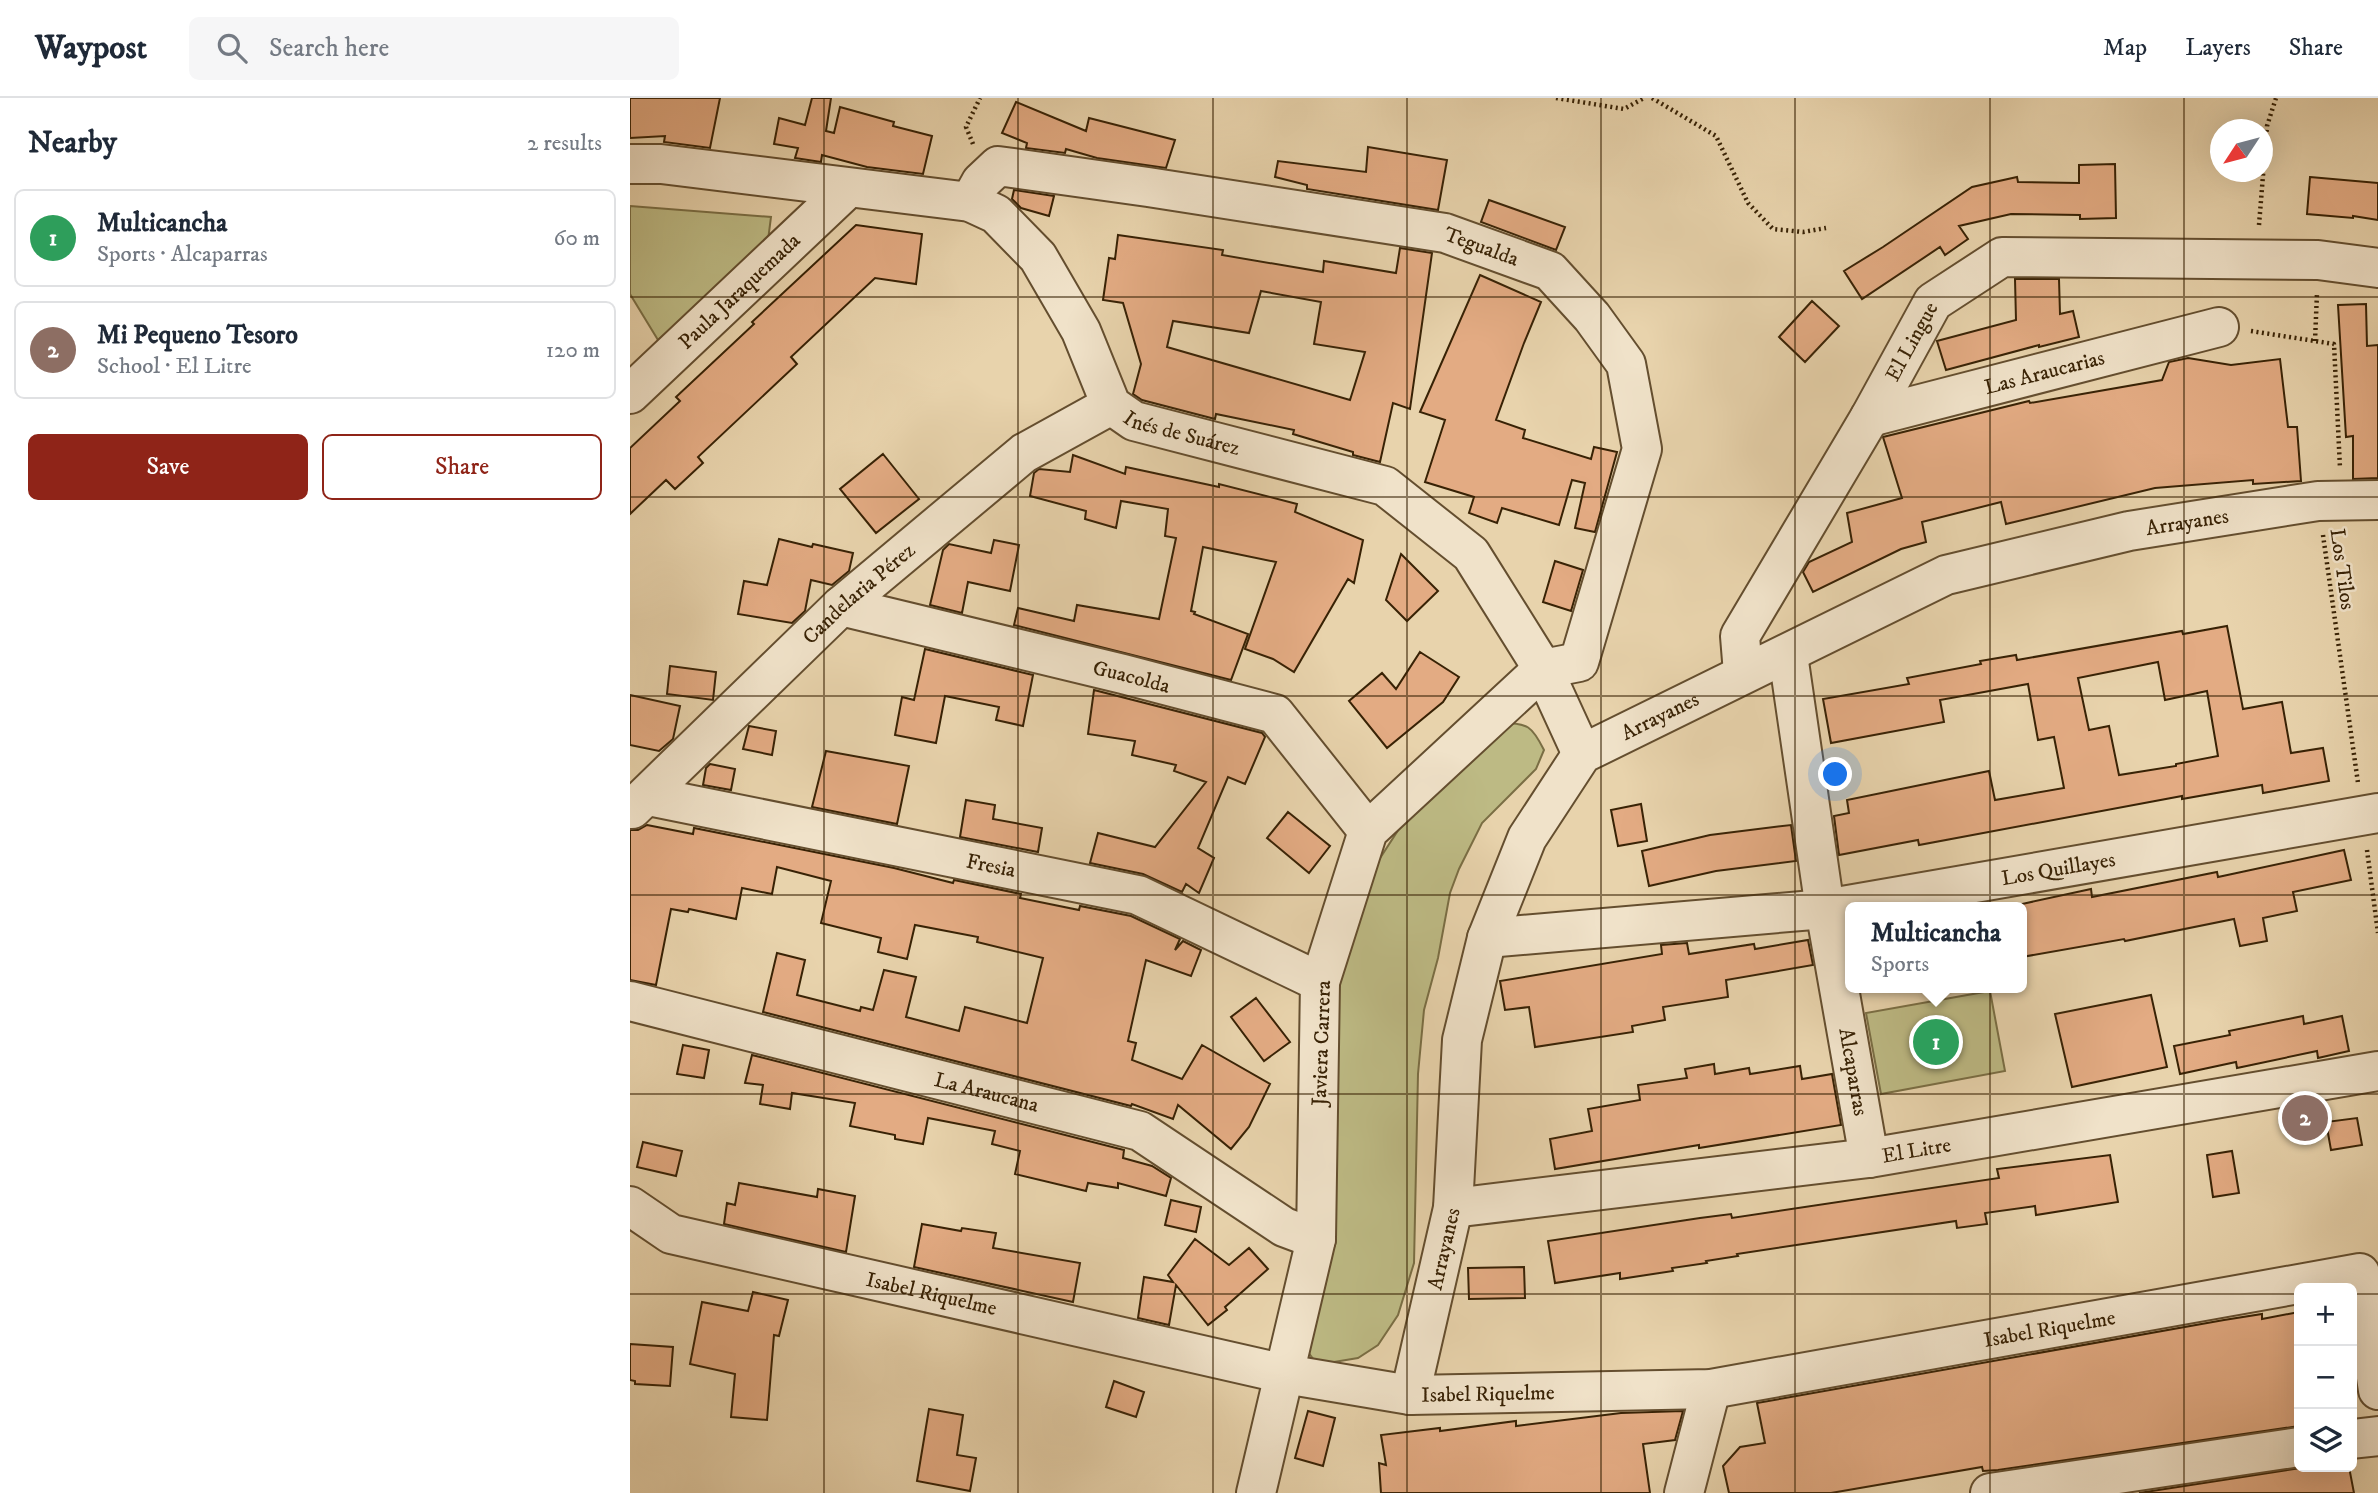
<!DOCTYPE html>
<meta charset="utf-8">
<style>
:root{--surface:#fff;--page:#f6f6f7;--text:#1f2937;--muted:#747a83;--line:#e0e1e3;--accent:#8f2418}
body{margin:0;font-family:"IM FELL DW Pica",serif;background:var(--page);color:var(--text)}
.controls{position:absolute;right:21px;bottom:21px;display:grid;overflow:hidden;border-radius:10px;box-shadow:0 7px 28px #0002}
.controls button{width:63px;height:63px;display:grid;place-items:center;padding:0;border:0;border-bottom:2px solid var(--line);background:var(--surface);color:var(--text);font:35px sans-serif}
.compass{position:absolute;left:1580px;top:21px;width:63px;height:63px;border-radius:50%;background:var(--surface);box-shadow:0 7px 28px #0002;rotate:234deg}
.you{position:absolute;left:1206px;top:677px;width:24px;height:24px;margin:-18px;border:5px solid #fff;border-radius:50%;background:#1a73e8;box-shadow:0 0 0 10px #1a73e833}
.badge{display:grid;place-items:center;width:46px;height:46px;border-radius:50%;background:var(--accent);color:#fff;font-size:23px;font-weight:700}
.pin{position:absolute;translate:-50% -50%;border:4px solid #fff;box-shadow:0 2px 7px #0006}
.popup{position:absolute;left:1215px;top:804px;width:182px;height:91px;box-sizing:border-box;display:grid;place-content:center;border-radius:10px;background:var(--surface);filter:drop-shadow(0 2px 5px #0005);font-size:23px;white-space:nowrap;color:var(--muted)}
.popup b{font-size:26px;color:var(--text)}
.popup::after{content:'';position:absolute;left:50%;top:100%;margin-left:-14px;border:14px solid transparent;border-top-color:var(--surface)}
.list{margin:0;padding:0;list-style:none}
h2{display:flex;justify-content:space-between;align-items:center;height:91px;margin:0;padding:0 28px;font-size:30px}
h2 small{font-size:23px;font-weight:400;color:var(--muted)}
.list li{display:grid;grid-template-columns:46px 1fr auto;gap:21px;align-items:center;box-sizing:border-box;height:98px;margin:0 14px 14px;padding:0 14px;border:2px solid var(--line);border-radius:10px}
.list b{display:block;font-size:26px;white-space:nowrap}
.list p{margin:0;font-size:23px;white-space:nowrap;color:var(--muted)}
.list em{font-size:23px;font-style:normal;color:var(--muted)}
.actions{display:flex;gap:14px;padding:21px 28px}
.actions a{flex:1;padding:16px 0;border:2px solid var(--accent);border-radius:10px;text-align:center;font-size:24px;color:var(--accent)}
.actions .main{background:var(--accent);color:#fff}
.icon{flex:none;width:38px;height:38px;fill:none;stroke:currentColor;stroke-width:2;stroke-linecap:round;stroke-linejoin:round}
.map{position:relative;flex:none;width:1748px;height:1395px;overflow:hidden}
header{display:flex;align-items:center;gap:42px;box-sizing:border-box;height:98px;padding:0 35px;background:var(--surface);border-bottom:2px solid var(--line)}
header strong{font-size:33px}
nav{display:flex;gap:38px;margin-inline-start:auto;font-size:24px}
.search{width:490px;height:63px;background:var(--page);display:flex;align-items:center;gap:18px;box-sizing:border-box;padding:0 24px;border-radius:10px;color:var(--muted);font-size:26px}
main{display:flex}
aside{flex:1;background:var(--surface)}
.map>svg:first-child{display:block}
.green{fill:#bdba84;stroke:#7a6e44;stroke-width:2}
.building{fill:#e3ab83;stroke:#382205;stroke-width:2;fill-rule:evenodd}
.lines{fill:none;stroke-linecap:round;stroke-linejoin:round}
.minor-casing{stroke:#644e2f;stroke-width:42}
.path{stroke:#382205;stroke-width:4.5;stroke-dasharray:2 3.5;stroke-linecap:butt}
.minor{stroke:#f0e2c9;stroke-width:38}
.grid{fill:none;stroke:#382205;stroke-width:2;stroke-opacity:0.55}
.labels{text-anchor:middle;stroke-width:5;stroke-linejoin:round;paint-order:stroke}
.street-label{font-size:21px;fill:#382205;stroke:#f0e2c9}
</style>
<header>
<strong>Waypost</strong>
<div class="search"><svg class="icon" aria-label="search" viewBox="0 0 24 24"><circle cx="10" cy="10" r="6"/><path d="M15 15l6 6"/></svg>Search here</div>
<nav><a>Map</a><a>Layers</a><a>Share</a></nav>
</header>
<main>
<aside>
<h2>Nearby<small>2 results</small></h2>
<ul class="list">
<li><span class="badge" style="background:#2e9e5b">1</span><div><b>Multicancha</b><p>Sports · Alcaparras</p></div><em>60 m</em></li>
<li><span class="badge" style="background:#8d6e63">2</span><div><b>Mi Pequeno Tesoro</b><p>School · El Litre</p></div><em>120 m</em></li>
</ul>
<div class="actions"><a class="main">Save</a><a>Share</a></div>
</aside>
<div class="map">
<svg width="1748" height="1395" viewBox="0 0 1748 1395">
<rect width="100%" height="100%" fill="#e8d3ac"/>
<filter id="stains"><feTurbulence type="fractalNoise" baseFrequency=".00286" numOctaves="4"/><feColorMatrix values="0 0 0 0 .2 0 0 0 0 .09 0 0 0 0 .02 0 0 0 .5 -.17"/></filter>
<radialGradient id="worn" r=".72"><stop offset=".6" stop-color="#630" stop-opacity="0"/><stop offset="1" stop-color="#630" stop-opacity=".3"/></radialGradient>
<path class="green" d="M0 108 141 119 137 150 28 242 0 196Z
M871 625C898 625 902 628 914 652L906 671 852 725 829 771 820 795 808 860 794 912 788 976 784 1165 768 1217 748 1247 728 1260 698 1265 684 1262 675 1250 696 1184 703 1121V902L734 785 778 717Z
M1360 893 1375 973 1251 996 1236 915Z"/>
<path class="building" d="M0 0H90L80 50 34 44 35 38 0 40Z
M182 0H201L196 33 204 35 210 9 264 24 263 28 302 38 293 76 237 69 192 57 191 64 165 60 168 50 144 46 149 20 175 27Z
M386 4 456 33 459 20 545 42 536 70 467 60 436 51 435 55 396 50 397 45 372 35Z
M738 49 817 62 808 112 677 91V87L645 79 648 63 736 74Z
M1485 66 1486 120 1450 121V117L1381 116 1329 128 1338 141 1315 157 1310 149 1232 201 1214 173 1253 149 1342 89 1387 79 1388 84 1449 85V67Z
M1680 79 1748 85V122L1723 118V120L1677 116Z
M384 92 424 98 419 118 391 110 382 101Z
M859 102 935 129 926 152 851 124Z
M226 127 292 136 286 186 245 180 161 259 167 266 68 359 73 365 45 391 36 382 0 416V350L50 303 46 299 124 226 122 224Z
M488 137 593 152 592 157 693 174 694 163 766 175 770 150 802 155 780 311 763 305 750 364 723 357V354L663 336 664 332 586 316 585 321 512 302 503 296 511 266 493 205 473 202 479 160 485 161ZM631 193 691 204 684 246 735 254 720 302 537 249 543 223 619 235Z
M850 177 911 204 894 245 866 322 895 332 893 340 961 361 964 349 987 354 965 434 945 430 955 385 942 382 929 427 872 410 867 425 839 415 844 399 795 384 815 322 790 314Z
M1385 181H1429L1430 216 1443 213 1449 239 1409 249V247L1316 272 1307 243 1386 222Z
M1182 203 1209 228 1175 264 1149 239Z
M1736 206 1737 248 1748 247V380L1723 381V338L1716 339 1708 207Z
M1558 260 1601 267 1650 261 1658 329H1667L1671 383 1623 386V382L1525 390 1376 426 1371 404 1292 424 1296 444 1271 451 1183 494 1173 474 1179 464 1222 444 1217 415 1272 400 1253 339 1399 303 1400 305 1532 282 1539 264Z
M253 356 289 401 246 435 210 391Z
M443 357 495 376 496 369 589 389V386L667 406 665 414 733 442 724 485 718 481 664 574 643 561 615 551 646 464 573 449 561 513 565 514 564 516 618 536 601 582 384 527 388 510 444 523 447 507 529 521 546 440 535 438 538 411 491 403 486 430 455 421 456 413 400 398 404 375 409 371 440 374Z
M149 441 182 449 183 446 223 455 219 473 202 487 181 482 175 513 162 525 108 516 114 483 137 487Z
M364 442 389 447 380 493 338 484 332 515 300 507 313 452 319 446 361 455Z
M771 456 808 493 777 523 756 502Z
M925 463 953 472 941 513 913 504Z
M1597 528 1613 611 1652 604 1661 655 1693 650 1699 683 1633 695 1632 687 1552 701V698L1289 747 1288 742 1209 757 1204 718 1219 715 1217 702 1359 673 1365 702 1434 690 1424 639 1408 642 1398 586 1310 602 1314 624 1201 645 1193 601 1279 586 1277 580 1351 566 1350 563 1386 557 1387 562 1552 533 1553 536ZM1528 564 1535 602 1577 593 1588 658 1546 666V668L1489 677 1479 628 1459 632 1448 580Z
M295 551 403 577 393 628 366 622 369 609 315 598 306 645 265 637 272 599 284 602Z
M790 554 829 579 813 604 757 650 719 603 752 575 766 591Z
M40 568 86 574 83 602 37 596Z
M464 592 632 635 635 639 615 686 598 679 568 750 584 760 569 795 556 786 552 794 513 776 460 765 468 735 525 749 576 684 544 673 546 667 502 657 505 643 458 636Z
M0 597 50 608 43 641 29 653 0 647Z
M119 628 146 633 142 657 113 651Z
M196 653 279 668 267 726 182 709Z
M80 666 105 671 101 692 73 687 76 670Z
M336 702 365 707 363 721 412 730 408 754 330 739Z
M1011 706 1017 743 988 748 981 712Z
M658 714 700 748 679 775 637 740Z
M17 727 63 736 64 730 264 770 323 785 324 782 391 796 390 800 449 812 450 808 501 818 550 841 545 852 553 843 571 852 561 878 516 862 498 943 506 945 502 962 552 981 572 947 640 986 619 1029 601 1051 548 1007 543 1021 502 1006 501 1008 133 914 147 855 175 862 167 897 230 913 231 909 243 912 254 872 286 879 276 919 329 933 335 909 397 925 413 860 347 844 348 839 285 827 277 861 248 854 251 840 191 825 201 783 147 769 142 796 112 790 106 821 59 811 58 814 41 811 26 887 0 882V732H8Z
M1161 727 1166 763 1086 773 1019 788 1012 753 1080 737Z
M1714 752 1721 782 1663 794 1667 813 1633 820 1637 843 1610 848 1604 821 1495 843 1494 841 1392 859V806L1461 791 1462 799 1587 774 1588 779Z
M1178 842 1183 867 1096 882 1098 899 1033 909 1035 922 1002 928 1003 934 905 949 899 909 875 912 870 883 1032 856 1031 847 1057 845 1059 856 1124 846 1125 851Z
M1521 897 1537 969 1442 989 1425 916Z
M626 900 660 944 634 963 601 919Z
M1673 918 1674 926 1712 918 1719 953 1688 960 1687 953 1607 970 1606 964 1550 976 1544 948 1600 937 1599 933Z
M53 947 79 952 74 980 47 976Z
M122 957 494 1052 493 1060 522 1068 541 1080 536 1098 488 1085V1090L458 1085 456 1093 385 1076 390 1053 362 1046 365 1033 298 1020 293 1046 265 1041V1037L220 1028 225 1005 162 995 160 1011 130 1006 133 987 115 985Z
M1084 966 1085 976 1119 970 1120 976 1170 968 1172 981 1202 976 1211 1027 1069 1050V1047L925 1071 920 1041 962 1033 958 1011 1010 1002 1008 987 1057 980 1055 971Z
M1727 1020 1732 1047 1701 1052 1696 1024Z
M13 1044 52 1053 46 1078 7 1069Z
M1602 1053 1609 1095 1583 1099 1577 1057Z
M1480 1057 1488 1104 1406 1117 1405 1108 1355 1115 1357 1126 1327 1130 1326 1123 1107 1156 1108 1158 1076 1163 1077 1165 1042 1170 1043 1173 990 1181V1175L925 1185 918 1143 1070 1120 1101 1116 1102 1120 1369 1080 1367 1071Z
M109 1085 187 1099 188 1091 225 1098 216 1154 94 1126 97 1105 105 1107Z
M541 1102 571 1109 566 1134 535 1127Z
M292 1126 331 1133 332 1130 366 1135 363 1150 450 1165 443 1204 284 1169Z
M565 1141 599 1167 619 1150 638 1171 595 1209 597 1212 578 1227 546 1187 539 1227 508 1220 514 1179 543 1184 538 1177Z
M894 1169 895 1200 839 1201 838 1170Z
M123 1194 158 1202 149 1238 144 1237 137 1322 101 1319 105 1276 60 1266 72 1204 118 1213Z
M1669 1214V1328L1368 1372 1353 1373 1352 1369 1201 1395H1099L1093 1368 1110 1349 1135 1345 1127 1305 1594 1222 1632 1216V1221Z
M0 1246 43 1249 40 1288 5 1286V1283L0 1282Z
M484 1283 514 1294 506 1319 476 1309Z
M299 1311 333 1317 327 1357 346 1360 340 1393 287 1383Z
M678 1313 705 1320 693 1368 665 1360Z
M1053 1313 1045 1342 1013 1346 1020 1395H751L749 1365 756 1367 751 1337 810 1330V1333L886 1323V1328L991 1315Z
M1677 1369H1719L1724 1395H1509Z"/>
<g class="lines">
<g class="minor-casing">
<g id="minor">
<path id="s1" d="M0 66H31L340 104 366 116 408 159 451 233 481 307 504 323 755 388 841 456 913 571 952 656"/>
<path id="s2" d="M340 104 351 84 368 68 518 89 815 135 920 173 962 219 996 266 1012 351 949 564 913 571 738 733 690 884 686 1141 626 1395"/>
<path id="s3" d="M0 296 218 90"/>
<path id="s4" d="M1240 319 1589 229"/>
<path id="s5" d="M211 508 493 576 645 616 738 733"/>
<path id="s6" d="M1158 557 1195 811 1239 1060"/>
<path id="s7" d="M1113 575 1110 538 1240 319 1303 204 1372 159 1688 162 1748 170"/>
<path id="s8" d="M18 698 508 797 690 884"/>
<path id="s9" d="M2 711 211 508 394 355 481 307"/>
<path id="s10" d="M857 840 1195 811 1748 715"/>
<path id="s11" d="M0 903 510 1033 654 1129 686 1141"/>
<path id="s12" d="M0 1108 41 1136 655 1276 780 1297 1081 1291 1730 1175 1748 1292"/>
<path id="s13" d="M823 1110 1239 1060 1748 973"/>
<path id="s14" d="M780 1297 823 1110 832 942 857 840 897 740 952 656 1316 477 1499 433 1688 403 1748 402"/>
<path d="M1722 1341 1748 1338"/>
<path d="M1054 1395 1081 1291"/>
<path d="M1360 1395 1669 1349"/>
</g>
</g>
<path class="path" d="M926 0 994 11 1014 0
M1022 0 1086 38 1118 105 1143 131 1173 134 1196 130
M343 46 336 29 350 0
M1629 127 1637 28 1646 0
M1621 233 1704 246 1710 370
M1685 243 1687 195
M1693 437 1728 685
M1737 752 1748 835"/>
<use href="#minor" class="minor"/>
</g>
<path class="grid" d="M194 0V1395M388 0V1395M583 0V1395M777 0V1395M971 0V1395M1165 0V1395M1360 0V1395M1554 0V1395M0 199H1748M0 399H1748M0 598H1748M0 797H1748M0 996H1748M0 1196H1669M1722 1196H1748"/>
<g class="labels">
<g class="street-label">
<text dy="7" stroke="none"><textPath href="#s2" startOffset="537">Tegualda</textPath></text>
<text dy="7" stroke="none"><textPath href="#s3" startOffset="150">Paula Jaraquemada</textPath></text>
<text dy="7" stroke="none"><textPath href="#s7" startOffset="378">El Lingue</textPath></text>
<text dy="7" stroke="none"><textPath href="#s4" startOffset="180">Las Araucarias</textPath></text>
<text dy="7" stroke="none"><textPath href="#s1" startOffset="674">Inés de Suárez</textPath></text>
<text dy="7" stroke="none"><textPath href="#s14" startOffset="1326">Arrayanes</textPath></text>
<text transform="translate(1713 471) rotate(82)" y="7">Los Tilos</text>
<text dy="7" stroke="none"><textPath href="#s9" startOffset="313">Candelaria Pérez</textPath></text>
<text dy="7" stroke="none"><textPath href="#s5" startOffset="299">Guacolda</textPath></text>
<text dy="7" stroke="none"><textPath href="#s14" startOffset="760">Arrayanes</textPath></text>
<text dy="7" stroke="none"><textPath href="#s8" startOffset="350">Fresia</textPath></text>
<text dy="7" stroke="none"><textPath href="#s10" startOffset="576">Los Quillayes</textPath></text>
<text transform="translate(691 945) rotate(-88)" y="7">Javiera Carrera</text>
<text dy="7" stroke="none"><textPath href="#s6" startOffset="422">Alcaparras</textPath></text>
<text dy="7" stroke="none"><textPath href="#s11" startOffset="368">La Araucana</textPath></text>
<text dy="7" stroke="none"><textPath href="#s13" startOffset="467">El Litre</textPath></text>
<text dy="7" stroke="none"><textPath href="#s14" startOffset="150">Arrayanes</textPath></text>
<text dy="7" stroke="none"><textPath href="#s12" startOffset="317">Isabel Riquelme</textPath></text>
<text dy="7" stroke="none"><textPath href="#s12" startOffset="1451">Isabel Riquelme</textPath></text>
<text dy="7" stroke="none"><textPath href="#s12" startOffset="884">Isabel Riquelme</textPath></text>
</g>
</g>
<rect width="100%" height="100%" filter="url(#stains)"/>
<rect width="100%" height="100%" fill="url(#worn)"/>
</svg>
<div class="controls">
<button>+</button>
<button>−</button>
<button><svg class="icon" aria-label="layers" viewBox="0 0 24 24"><path d="M12 4l9 5-9 5-9-5zM3 14l9 5 9-5"/></svg></button>
</div>
<svg class="compass" viewBox="-18 -18 36 36"><path d="M0-13l5 13h-10z" fill="#e53935"/><path d="M0 13l5-13h-10z" fill="#747a83"/></svg>
<div class="you"></div>
<div class="pin badge" style="left:1306px;top:944px;background:#2e9e5b">1</div>
<div class="popup"><b>Multicancha</b>Sports</div>
<div class="pin badge" style="left:1675px;top:1020px;background:#8d6e63">2</div>
</div>
</main>
